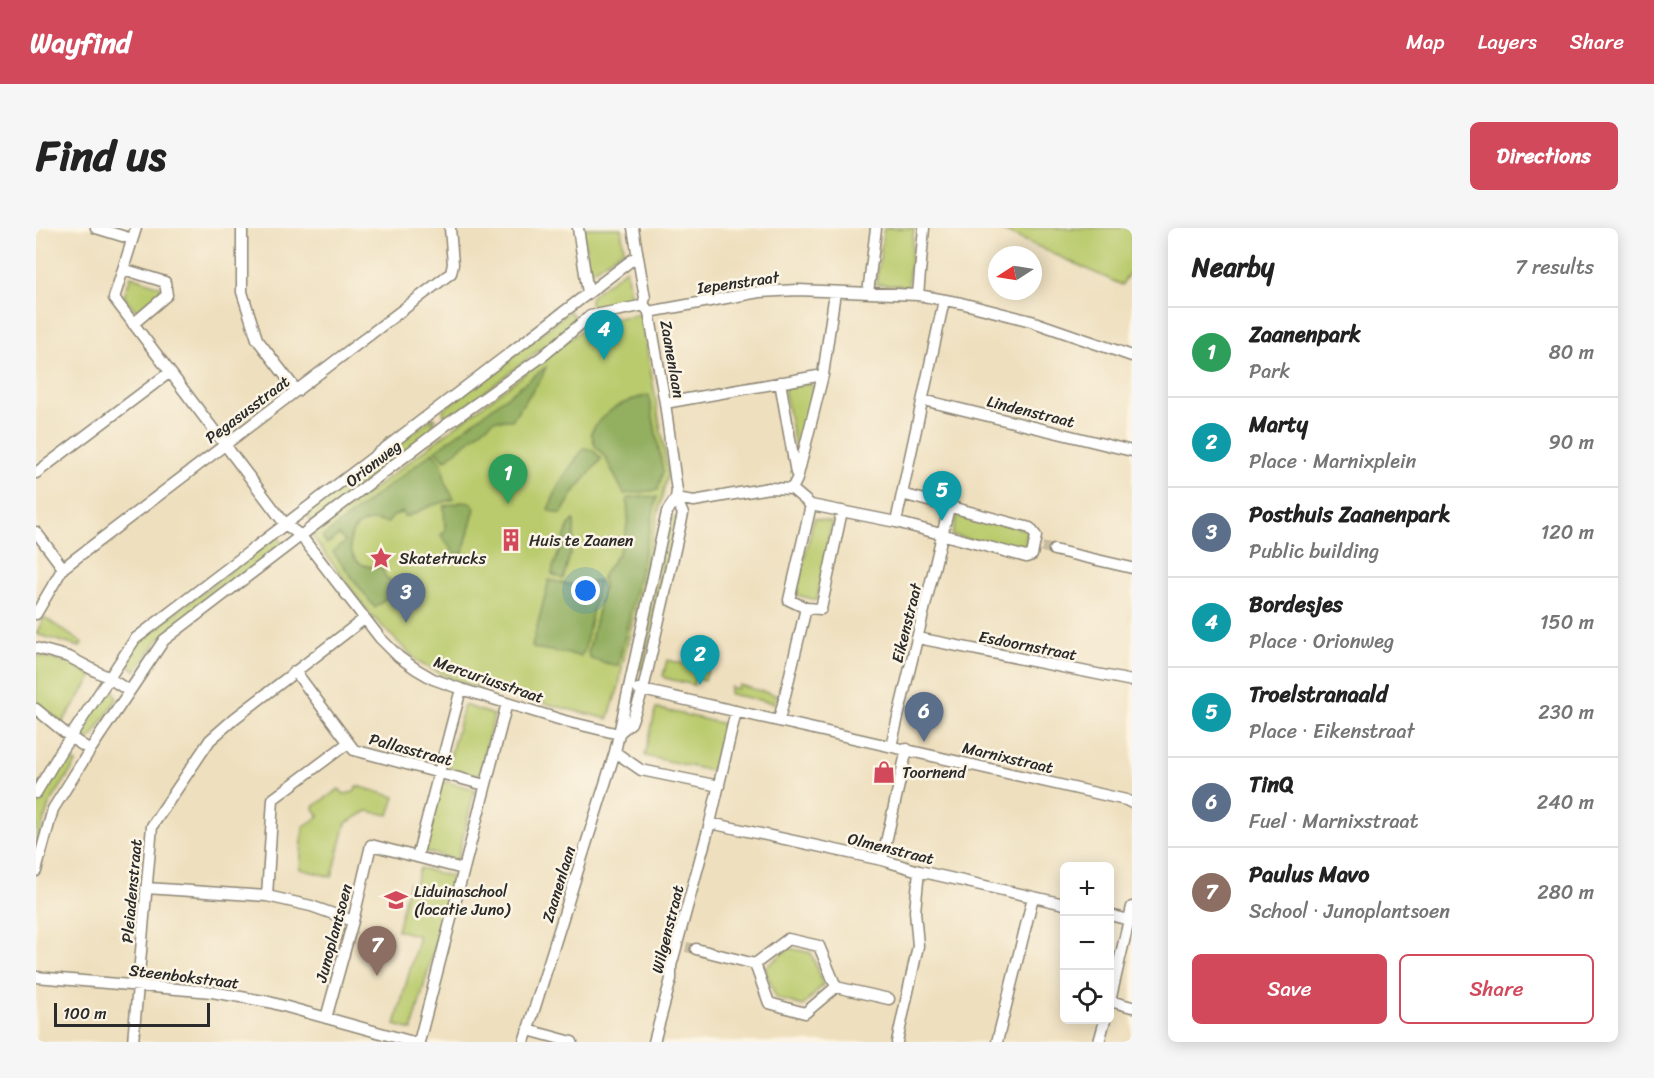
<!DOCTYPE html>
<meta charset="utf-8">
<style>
:root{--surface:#fff;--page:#f6f6f6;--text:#222;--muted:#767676;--line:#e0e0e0;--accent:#d1495b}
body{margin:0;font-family:Sriracha,sans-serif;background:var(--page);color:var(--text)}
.controls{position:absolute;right:18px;bottom:18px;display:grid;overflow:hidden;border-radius:9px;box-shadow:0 3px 15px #0003}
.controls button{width:54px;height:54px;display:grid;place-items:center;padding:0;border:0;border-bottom:2px solid var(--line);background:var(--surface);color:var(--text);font:30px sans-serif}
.compass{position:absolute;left:952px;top:18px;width:54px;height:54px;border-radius:50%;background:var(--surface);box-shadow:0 3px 15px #0003;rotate:258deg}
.scale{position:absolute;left:18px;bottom:15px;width:156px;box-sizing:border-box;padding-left:6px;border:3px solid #2b2b2b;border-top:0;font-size:16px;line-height:21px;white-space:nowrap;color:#2b2b2b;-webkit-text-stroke:4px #fcf5e5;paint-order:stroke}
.you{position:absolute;left:550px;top:363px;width:21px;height:21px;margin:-15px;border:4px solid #fff;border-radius:50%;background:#1a73e8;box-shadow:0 0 0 9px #1a73e833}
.badge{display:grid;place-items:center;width:39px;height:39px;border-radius:50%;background:var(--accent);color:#fff;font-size:20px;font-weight:700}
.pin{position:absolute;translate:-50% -50px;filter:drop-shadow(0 2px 3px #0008)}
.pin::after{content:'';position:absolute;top:32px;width:21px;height:18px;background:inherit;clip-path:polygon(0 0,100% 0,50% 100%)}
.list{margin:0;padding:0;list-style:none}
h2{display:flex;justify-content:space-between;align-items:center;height:78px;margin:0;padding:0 24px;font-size:26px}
h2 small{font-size:20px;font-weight:400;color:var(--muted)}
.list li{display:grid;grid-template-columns:39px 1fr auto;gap:18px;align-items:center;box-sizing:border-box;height:90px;padding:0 24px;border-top:2px solid var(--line)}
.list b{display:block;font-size:22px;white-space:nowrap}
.list p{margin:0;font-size:20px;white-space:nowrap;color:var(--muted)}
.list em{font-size:20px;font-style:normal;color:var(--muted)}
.actions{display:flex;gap:12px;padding:18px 24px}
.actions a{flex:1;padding:14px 0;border:2px solid var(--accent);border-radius:9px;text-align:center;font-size:21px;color:var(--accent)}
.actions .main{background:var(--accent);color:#fff}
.icon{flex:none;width:33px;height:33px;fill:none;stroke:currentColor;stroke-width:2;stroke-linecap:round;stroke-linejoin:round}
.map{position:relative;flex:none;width:1096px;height:814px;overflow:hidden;border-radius:9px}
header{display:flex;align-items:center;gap:36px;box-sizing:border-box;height:84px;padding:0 30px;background:var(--accent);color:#fff}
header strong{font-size:28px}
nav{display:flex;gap:33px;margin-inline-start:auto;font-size:21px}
.intro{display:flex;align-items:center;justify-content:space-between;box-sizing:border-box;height:144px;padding:0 36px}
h1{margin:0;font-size:42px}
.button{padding:15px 27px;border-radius:9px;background:var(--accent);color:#fff;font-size:21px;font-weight:700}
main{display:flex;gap:36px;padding:0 36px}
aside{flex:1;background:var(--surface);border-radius:9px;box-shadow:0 3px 15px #0003}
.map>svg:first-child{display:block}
.green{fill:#bacb6d;stroke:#727b4c;stroke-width:1.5}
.forest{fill:#93af60;stroke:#5f6d46;stroke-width:1.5}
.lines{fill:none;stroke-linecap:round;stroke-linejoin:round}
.minor-tunnel{stroke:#c7bba1;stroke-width:10;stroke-dasharray:10 5;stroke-linecap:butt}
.minor-casing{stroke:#8c8574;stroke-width:13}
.minor{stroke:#fff;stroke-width:10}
.labels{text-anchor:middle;stroke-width:5;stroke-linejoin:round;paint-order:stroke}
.street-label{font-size:16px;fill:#2b2b2b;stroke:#fcf5e5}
.poi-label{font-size:16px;fill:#2b2b2b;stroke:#fcf5e5;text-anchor:start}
</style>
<header>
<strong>Wayfind</strong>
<nav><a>Map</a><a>Layers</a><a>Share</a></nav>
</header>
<div class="intro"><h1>Find us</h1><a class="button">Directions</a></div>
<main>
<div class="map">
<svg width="1096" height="814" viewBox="0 0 1096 814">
<rect width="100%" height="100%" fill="#fcf5e5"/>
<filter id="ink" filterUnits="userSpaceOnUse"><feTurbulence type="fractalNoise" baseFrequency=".0167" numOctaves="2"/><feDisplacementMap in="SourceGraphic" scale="12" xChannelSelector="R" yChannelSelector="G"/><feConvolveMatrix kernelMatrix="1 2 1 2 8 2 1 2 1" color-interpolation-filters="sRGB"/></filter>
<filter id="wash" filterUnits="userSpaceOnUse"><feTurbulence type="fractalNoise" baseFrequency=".008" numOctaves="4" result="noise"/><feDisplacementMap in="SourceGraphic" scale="24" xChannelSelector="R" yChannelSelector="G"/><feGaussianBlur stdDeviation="1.35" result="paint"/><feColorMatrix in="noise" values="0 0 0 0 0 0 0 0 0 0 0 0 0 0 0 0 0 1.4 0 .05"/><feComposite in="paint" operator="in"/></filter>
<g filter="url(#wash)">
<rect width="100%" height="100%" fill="#eedfbe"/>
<path class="green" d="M547 0H585L588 21 553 45Z
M848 0H878L872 58 840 56Z
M961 0H1096V41L1086 57Z
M590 41 596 77 560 82 554 76V71L557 66Z
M95 48 124 58 125 65 102 85 88 68Z
M534 83 541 93 416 189H412L408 187 407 182Z
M605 86 632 244 587 434 583 458 572 491 423 454 383 435 335 387 276 308 556 94Z
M774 155 778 160 765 218 759 219 748 160Z
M397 190 400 191 396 194 398 197 402 194 403 197 276 295 269 285Z
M922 285 992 302 988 326 916 307Z
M636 290H642L606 441H601Z
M778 290 796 294 781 372 760 367Z
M241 308 248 317 120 414 100 443 88 434 102 413Z
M8 389 46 415 44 419 0 406Z
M0 427 35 436 57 448 26 495 8 481 0 472Z
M631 432 672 441 669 453 659 450 658 457 629 450 627 448Z
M703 457 740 467 738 475 693 466 694 459 701 461Z
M74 462 78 463 81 471 57 508 52 511 47 510 44 505 45 500 70 463Z
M428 477 458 487 443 548 411 540Z
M620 480 688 496 676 543 609 528Z
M27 527 40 535 13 577 0 618V572Z
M406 553 439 561 421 632 387 623Z
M321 558 359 569 353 587 331 583 310 595 296 649 264 641 267 599 283 588 277 579 303 561 308 566 318 564Z
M384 640 417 649 376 802 359 797 383 708 361 702 373 655 379 656Z
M753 720 775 725 787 757 767 778 740 770 729 740Z"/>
<path class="forest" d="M510 139 506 149 476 192H458L409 232 400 222Z
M613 167 627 243 622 262 588 266 569 229 559 218 555 204C570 181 587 173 613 167Z
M548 220 557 222 565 231 538 264 525 286 513 282 512 281 526 251Z
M397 224 406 236 410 257 418 271 394 278 373 288H368L366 284 357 288 352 295C343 293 332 291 324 297 309 306 312 329 327 337 333 339 340 339 346 340L350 350H352L359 358V363L339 380 297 324 309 314 303 307 291 316 286 309Z
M608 268 621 269 582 438 555 431 552 425 567 361 566 348 581 327 589 310 592 289 591 273 593 270Z
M426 274 436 275 439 280 427 325H418L405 307 409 303 408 278Z
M538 292C540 313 533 330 527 351L516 346 517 340 533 297Z
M513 352 536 357 563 353 548 424 544 428 498 420 496 418Z"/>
</g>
<g filter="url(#ink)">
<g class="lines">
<path class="minor-tunnel" d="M1006 319 1018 322
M650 719 660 721"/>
<g class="minor-casing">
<path id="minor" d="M60 0 96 11
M100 0 78 70 249 296 265 308 344 410 363 429 380 441 397 451 425 461 529 493 583 506
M206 0V64L221 111 261 163
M542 0 552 65
M87 41 129 54 131 67 97 96
M832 65 840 0
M882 67 888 0
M613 84 723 64 762 62 882 67 925 75 995 93 1096 128
M744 154 760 245
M887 172 1096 223
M629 175 787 147
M0 245 134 144
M756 261 761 251 787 147 799 64
M640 270 658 273 733 260 756 261 775 277 860 294 990 329 996 327 1000 308 994 300 866 266
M775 277 753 372 770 380 785 381 806 283
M860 294 908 72
M0 304 27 340
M1018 322 1096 340
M0 386 27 340 415 45 417 36 414 0
M882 410 1096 453
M0 420 33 429 73 450 93 463
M259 443 318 522 449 557
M602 461 1090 572 1096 575
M0 481 34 509 54 522
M743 492 770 380
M583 505 595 495 607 462 647 286 640 270 641 263 629 175 613 84 607 76 609 70 597 0
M855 518 913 279
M579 524 605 542 683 558
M0 565 25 523 99 411 601 28
M674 595 846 632 883 643 1028 676
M381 629 425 461
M846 632 871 521
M0 643 17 581 54 522 128 412 410 197 507 128 554 88 604 78 607 76
M110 660 231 668 275 678 317 693
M231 668 237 571 312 515
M1074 687 1093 692
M660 721 719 736
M719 736 733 775 769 785 800 759
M719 736 752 711 783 718 800 759
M0 749 176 764 233 774 377 814
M800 759 853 771
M1074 773 1096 679
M1074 773 1096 779
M290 790 317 693 335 617 427 641
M492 802 536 814
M97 814 116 598 174 512 199 490 328 391
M383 814 471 475
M488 814 579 524 631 284 640 270
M618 814 635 751V738L674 595 700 483
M861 814 882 718 879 683 883 643
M961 814 997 669
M1063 814 1069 792"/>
</g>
<use href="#minor" class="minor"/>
</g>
</g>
<defs>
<g id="building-bare" transform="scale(1.8)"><path d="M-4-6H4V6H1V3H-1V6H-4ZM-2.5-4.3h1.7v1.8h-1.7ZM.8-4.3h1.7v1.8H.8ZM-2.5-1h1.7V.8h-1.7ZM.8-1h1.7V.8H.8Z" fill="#d1495b" stroke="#fcf5e5" stroke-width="2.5" paint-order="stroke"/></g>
<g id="sight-bare" transform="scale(1.8)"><path d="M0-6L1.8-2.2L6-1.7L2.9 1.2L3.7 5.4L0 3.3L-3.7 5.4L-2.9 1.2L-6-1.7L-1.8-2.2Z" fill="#d1495b" stroke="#fcf5e5" stroke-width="2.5" paint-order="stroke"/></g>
<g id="shop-bare" transform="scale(1.8)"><path d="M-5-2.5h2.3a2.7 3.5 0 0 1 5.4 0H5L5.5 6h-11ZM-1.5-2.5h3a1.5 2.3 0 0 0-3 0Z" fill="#d1495b" stroke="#fcf5e5" stroke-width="2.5" paint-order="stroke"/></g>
<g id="school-bare" transform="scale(1.8)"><path d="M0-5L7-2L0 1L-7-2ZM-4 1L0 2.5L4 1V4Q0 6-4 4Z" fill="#d1495b" stroke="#fcf5e5" stroke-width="2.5" paint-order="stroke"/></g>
</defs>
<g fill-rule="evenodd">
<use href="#building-bare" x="475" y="312"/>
<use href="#sight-bare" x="345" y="330"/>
<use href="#shop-bare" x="848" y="544"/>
<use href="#school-bare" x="360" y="672"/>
</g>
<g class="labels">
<g class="street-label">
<text transform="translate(702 54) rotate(-8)" y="6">Iepenstraat</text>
<text transform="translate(637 131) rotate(80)" y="6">Zaanenlaan</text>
<text transform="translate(211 181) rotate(-37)" y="6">Pegasusstraat</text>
<text transform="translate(995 183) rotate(14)" y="6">Lindenstraat</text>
<text transform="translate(337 235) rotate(-38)" y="6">Orionweg</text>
<text transform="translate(870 395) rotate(-76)" y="6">Eikenstraat</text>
<text transform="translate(992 417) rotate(11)" y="6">Esdoornstraat</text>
<text transform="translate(453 451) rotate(19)" y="6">Mercuriusstraat</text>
<text transform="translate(375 521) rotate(15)" y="6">Pallasstraat</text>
<text transform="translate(972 529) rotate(13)" y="6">Marnixstraat</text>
<text transform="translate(855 620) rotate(14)" y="6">Olmenstraat</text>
<text transform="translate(522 656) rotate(-73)" y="6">Zaanenlaan</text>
<text transform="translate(95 663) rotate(-85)" y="6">Pleiadenstraat</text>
<text transform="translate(631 701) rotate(-76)" y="6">Wilgenstraat</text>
<text transform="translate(297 705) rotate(-75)" y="6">Junoplantsoen</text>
<text transform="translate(148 748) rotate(7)" y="6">Steenbokstraat</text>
</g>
<g class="poi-label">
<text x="493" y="318">Huis te Zaanen</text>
<text x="363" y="336">Skatetrucks</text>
<text x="866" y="550">Toornend</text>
<text x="378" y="669">Liduinaschool<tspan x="378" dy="18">(locatie Juno)</tspan></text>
</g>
</g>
</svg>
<div class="controls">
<button>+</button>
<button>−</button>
<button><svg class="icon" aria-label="locate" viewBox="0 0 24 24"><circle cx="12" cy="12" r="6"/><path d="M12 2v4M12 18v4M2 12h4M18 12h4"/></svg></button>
</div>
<svg class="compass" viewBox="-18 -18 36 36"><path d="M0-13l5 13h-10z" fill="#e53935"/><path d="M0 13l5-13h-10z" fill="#767676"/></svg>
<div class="scale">100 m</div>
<div class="you"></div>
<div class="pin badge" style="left:472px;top:276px;background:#2e9e5b">1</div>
<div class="pin badge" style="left:664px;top:457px;background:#0f9aa8">2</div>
<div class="pin badge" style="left:370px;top:395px;background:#5c6f8a">3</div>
<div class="pin badge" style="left:568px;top:132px;background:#0f9aa8">4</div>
<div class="pin badge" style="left:906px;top:293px;background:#0f9aa8">5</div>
<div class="pin badge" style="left:888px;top:514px;background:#5c6f8a">6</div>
<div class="pin badge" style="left:341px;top:748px;background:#8d6e63">7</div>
</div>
<aside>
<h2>Nearby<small>7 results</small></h2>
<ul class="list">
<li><span class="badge" style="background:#2e9e5b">1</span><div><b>Zaanenpark</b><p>Park</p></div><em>80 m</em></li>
<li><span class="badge" style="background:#0f9aa8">2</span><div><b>Marty</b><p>Place · Marnixplein</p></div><em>90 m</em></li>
<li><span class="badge" style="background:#5c6f8a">3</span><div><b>Posthuis Zaanenpark</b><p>Public building</p></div><em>120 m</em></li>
<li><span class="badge" style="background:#0f9aa8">4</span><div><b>Bordesjes</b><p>Place · Orionweg</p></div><em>150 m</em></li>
<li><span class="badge" style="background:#0f9aa8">5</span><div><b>Troelstranaald</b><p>Place · Eikenstraat</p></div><em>230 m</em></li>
<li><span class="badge" style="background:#5c6f8a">6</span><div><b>TinQ</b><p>Fuel · Marnixstraat</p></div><em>240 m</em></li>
<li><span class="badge" style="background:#8d6e63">7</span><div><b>Paulus Mavo</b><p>School · Junoplantsoen</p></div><em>280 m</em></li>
</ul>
<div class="actions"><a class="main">Save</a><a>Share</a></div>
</aside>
</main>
